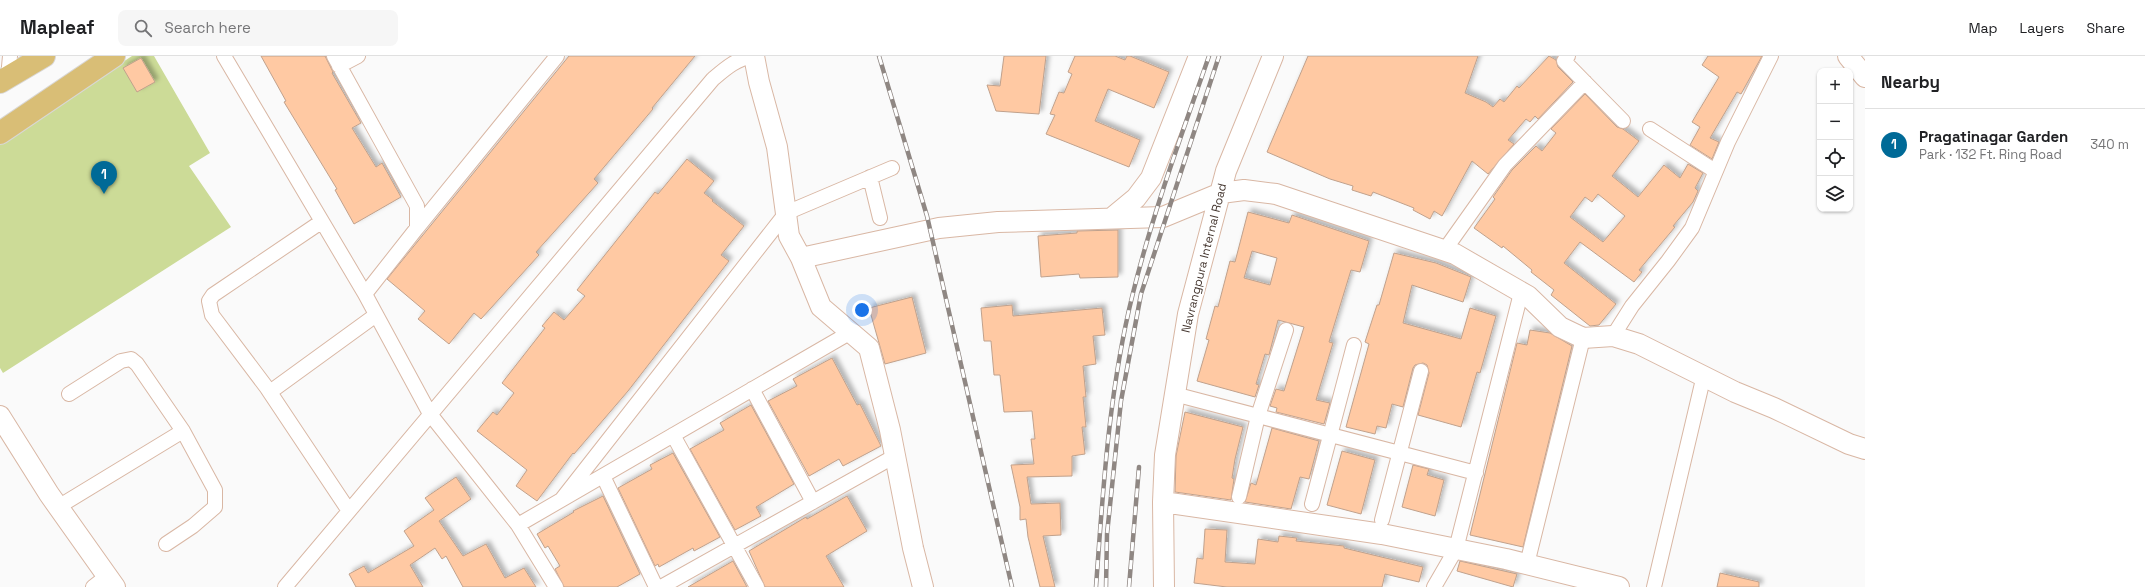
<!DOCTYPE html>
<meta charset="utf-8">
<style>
:root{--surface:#fff;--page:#f6f6f6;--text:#202124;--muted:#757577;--line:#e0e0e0;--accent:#006a97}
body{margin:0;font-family:"Space Grotesk",sans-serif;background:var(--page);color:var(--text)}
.controls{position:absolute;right:12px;top:12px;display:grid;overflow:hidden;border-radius:8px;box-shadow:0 1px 3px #0004}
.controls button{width:36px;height:36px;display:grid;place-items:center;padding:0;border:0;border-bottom:1px solid var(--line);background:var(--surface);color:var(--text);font:20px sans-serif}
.you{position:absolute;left:862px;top:254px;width:14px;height:14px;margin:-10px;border:3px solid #fff;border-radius:50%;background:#1a73e8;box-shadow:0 0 0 6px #1a73e833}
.badge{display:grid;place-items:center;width:26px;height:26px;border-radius:50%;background:var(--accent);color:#fff;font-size:13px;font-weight:700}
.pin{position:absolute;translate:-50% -33px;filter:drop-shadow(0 1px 2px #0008)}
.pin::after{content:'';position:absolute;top:21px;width:14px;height:12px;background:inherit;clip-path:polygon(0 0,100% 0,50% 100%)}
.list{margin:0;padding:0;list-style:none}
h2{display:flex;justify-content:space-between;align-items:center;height:52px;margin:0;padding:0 16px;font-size:17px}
h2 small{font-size:13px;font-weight:400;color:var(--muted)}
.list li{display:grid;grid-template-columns:26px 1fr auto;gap:12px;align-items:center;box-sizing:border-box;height:72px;padding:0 16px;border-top:1px solid var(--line)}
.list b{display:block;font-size:15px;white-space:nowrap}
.list p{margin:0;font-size:13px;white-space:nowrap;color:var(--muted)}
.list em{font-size:13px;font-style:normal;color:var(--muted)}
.icon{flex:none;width:22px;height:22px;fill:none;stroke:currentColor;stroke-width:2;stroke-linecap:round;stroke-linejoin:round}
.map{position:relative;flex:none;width:1865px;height:531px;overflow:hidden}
header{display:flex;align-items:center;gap:24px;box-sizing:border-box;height:56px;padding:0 20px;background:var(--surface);border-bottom:1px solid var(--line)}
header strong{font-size:19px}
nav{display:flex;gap:22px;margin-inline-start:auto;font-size:14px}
.search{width:280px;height:36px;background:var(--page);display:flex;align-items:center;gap:10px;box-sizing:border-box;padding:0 14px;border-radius:8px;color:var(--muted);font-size:15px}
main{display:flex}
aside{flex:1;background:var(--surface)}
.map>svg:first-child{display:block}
.green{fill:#ccdb97}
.building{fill:#ffc9a3;stroke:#c0a18c;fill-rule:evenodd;filter:url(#shadow)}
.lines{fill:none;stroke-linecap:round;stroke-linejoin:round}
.street-casing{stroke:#d9b7a4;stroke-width:16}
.secondary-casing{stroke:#d9b7a4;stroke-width:22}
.primary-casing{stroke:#d9d7d5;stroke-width:24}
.street{stroke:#fff;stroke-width:14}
.secondary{stroke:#fff;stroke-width:20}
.primary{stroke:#d9be76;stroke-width:22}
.rail-casing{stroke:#8f8783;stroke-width:4.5}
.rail{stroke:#fff;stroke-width:3;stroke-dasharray:9;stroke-linecap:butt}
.labels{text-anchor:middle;stroke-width:4;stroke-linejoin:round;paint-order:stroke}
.street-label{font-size:12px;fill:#43352e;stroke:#fff}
</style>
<header>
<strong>Mapleaf</strong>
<div class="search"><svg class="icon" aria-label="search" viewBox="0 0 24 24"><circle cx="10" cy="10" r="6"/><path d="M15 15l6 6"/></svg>Search here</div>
<nav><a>Map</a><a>Layers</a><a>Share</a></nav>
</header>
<main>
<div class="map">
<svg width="1865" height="531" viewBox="0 0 1865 531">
<defs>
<filter id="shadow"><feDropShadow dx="3.5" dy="-3.5" stdDeviation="2" flood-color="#0004"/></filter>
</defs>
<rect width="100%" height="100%" fill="#fafafa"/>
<path class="green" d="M132 0H154L210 97 189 110 231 171 3 317 0 312V87Z"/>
<path class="building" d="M261 0H325L333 16 332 17 361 67 352 72 376 111 382 107 401 141 354 168 335 134 337 133 284 46 286 45Z
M569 0H695L652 52 653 53 594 123 598 127 536 196 539 199 481 263 474 257 449 288 418 263 425 255 387 223Z
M1004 0H1046L1039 58 996 55 987 29 1000 30Z
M1075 0H1115L1125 4 1127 0H1130L1169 16 1154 52 1108 33 1095 65 1140 84 1129 111 1046 78 1055 59 1050 58 1059 36 1064 37 1072 18 1068 16Z
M1308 0H1478L1465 37 1486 46 1493 51 1500 43 1504 46 1517 30 1519 32 1549 0 1556 4 1558 11 1573 26 1538 63 1535 60 1530 66 1526 63 1508 84 1514 88 1488 118 1472 105 1442 160 1434 155 1430 163 1413 154 1414 152 1373 136 1371 140 1352 134 1353 130 1330 123 1267 96Z
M1708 0H1762L1741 38 1737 36 1710 82 1719 86 1712 103 1690 89 1700 71 1692 66 1719 21 1702 9Z
M141 2 155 26 137 36 123 12Z
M1585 38 1617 71 1623 73 1639 85 1612 120 1638 141 1664 109 1680 122 1688 108 1703 117 1695 132 1698 135 1693 146 1673 170 1675 171 1639 214 1642 216 1634 226 1580 186 1564 207 1616 248 1599 269 1590 270 1551 239 1554 234 1531 216 1532 214 1503 190 1502 192 1474 172 1495 143 1493 141 1512 114 1536 90 1542 95 1556 77 1551 73ZM1598 138 1625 160 1603 186 1570 161 1585 141 1592 146Z
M687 103 714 125 704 137 713 144 712 145 744 170 721 199 729 205 628 335 574 398 573 397 537 445 516 430 527 414 477 375 493 356 497 359 514 337 502 327 545 272 542 270 554 256 564 264 585 240 577 234 655 136 658 138Z
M1248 156 1289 167 1292 159 1369 185 1360 216 1351 214 1329 286 1333 287 1316 344 1330 347 1324 368 1276 356 1277 352 1270 350 1276 333 1284 335 1304 271 1278 264 1269 299 1265 298 1256 328 1259 329 1255 341 1197 325 1209 284 1206 283 1215 250 1218 251 1230 205 1235 206ZM1252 195 1277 202 1270 229 1244 222Z
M1118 174V221L1080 222 1079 218 1041 221 1038 180 1077 177V175Z
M1394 197 1436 207 1471 221 1463 246 1412 229 1403 267 1461 283 1470 252 1496 260 1480 317 1477 316 1461 371 1418 359 1429 317 1427 309 1423 307 1415 309 1413 312 1403 351 1392 348 1386 372 1377 370 1375 378 1346 371 1369 288 1365 286 1377 249H1379Z
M912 241 926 297 885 308 869 252Z
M1012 249 1013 260 1102 252 1105 279 1093 280 1096 308 1083 310 1086 341H1083L1086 371H1082L1085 398 1072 400V420L1027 421 1031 448 1060 447 1061 479 1043 480 1055 531H1040L1028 481 1026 463 1020 464V451L1011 409 1034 408 1031 383H1035L1032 355 1004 356 1000 319H994L991 285H984L981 252Z
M1530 274 1550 277 1572 290 1523 491 1470 479 1517 287 1527 289Z
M832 302 857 349 860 348 881 390 843 410 839 403 809 420 768 345 797 330 793 323Z
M751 349 794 428 756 451 761 460 735 474 690 393 724 374 720 367Z
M1185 356 1243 371 1235 403 1232 422 1234 423 1231 444 1175 436 1176 400Z
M1272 372 1319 385 1309 423 1300 421 1291 453 1245 446 1251 427 1256 429Z
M1342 395 1375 404 1361 458 1327 449Z
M673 397 720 481 694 495 693 492 659 511 658 508 655 510 618 432 652 413 650 409Z
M1413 409 1429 413 1427 419 1444 424 1435 460 1402 451Z
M456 421 471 443 439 465 463 500 486 488 505 522 524 512 536 531H463L446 500 442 503 435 492 410 509 423 531H356L349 518 364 510 368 517 414 490 404 475 434 454 425 442Z
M603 440 640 518 617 531H564L555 513 560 510 548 490 545 492 537 478 574 456 573 455Z
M847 440 867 475 826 500 844 531H765L749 495 806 461 807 463Z
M1205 473 1227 474 1225 506 1255 508 1258 483 1278 486 1279 480 1297 482 1296 485 1344 490V492L1423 511 1419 526 1385 518 1382 531H1227L1194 527 1197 502 1203 503Z
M733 505 747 531H688Z
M1460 505 1517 518 1513 531 1457 515Z
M1720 517 1759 526V531H1717Z"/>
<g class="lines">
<g class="street-casing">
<path id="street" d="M224 0 365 238 430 358 518 469 556 531
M334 0 417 150V172L365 238
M1568 0 1564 5 1623 65
M339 10 358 0
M8 21 10 0
M1650 73 1715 115
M870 121 880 162
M321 166 213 239 209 245 212 259 267 332 349 455
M417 172 557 0
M1444 195 1505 109 1585 26
M1613 280 1632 250 1668 205 1692 172 1728 86 1771 0
M752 333 813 446
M270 336 376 259
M69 338 121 305 131 303 137 308 183 375 215 434V451L193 470 166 488
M1174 338 1476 417
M673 379 757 531
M603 420 656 531
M1239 441 1258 360 1286 274
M562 443 786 157 892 112
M1312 448 1354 289
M58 451 183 375
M1382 464 1421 315
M518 469 851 276
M1527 508 1583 282
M93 531 107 520
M285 531 713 23C726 12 736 3 753 0
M661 531 895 400
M1434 531 1456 493 1521 237
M1654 531 1704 319"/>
</g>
<g class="secondary-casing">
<path id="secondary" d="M754 0 759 26 777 91 789 180 801 202 821 251 869 292 890 374 913 492 923 531
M1848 0 1865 21
M1113 161 1136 142 1151 122 1199 0
M801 202 939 172 998 166 1163 161 1221 137 1244 134 1276 138 1455 198 1528 240 1560 271 1583 282 1613 280 1639 288 1735 336 1774 352 1849 388 1865 393
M0 360 49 438 115 531
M1163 446 1382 478 1506 503 1619 531
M1164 531 1163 446 1165 399 1188 258 1226 115 1273 0"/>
</g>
<g class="primary-casing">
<path id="primary" d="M0 26 44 0
M0 77 114 0"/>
</g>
<use href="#street" class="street"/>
<use href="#secondary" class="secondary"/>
<use href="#primary" class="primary"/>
<g class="rail-casing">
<path id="rail" d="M879 0 927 160 1012 531
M1096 531C1103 433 1109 333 1133 237 1153 156 1182 78 1209 0
M1106 531 1107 478 1121 345 1141 238 1219 0
M1129 531 1139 411"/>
</g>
<use href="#rail" class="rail"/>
</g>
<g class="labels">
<g class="street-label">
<text transform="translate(1204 202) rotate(-76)" y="4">Navrangpura Internal Road</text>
</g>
</g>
</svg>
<div class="controls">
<button>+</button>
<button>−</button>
<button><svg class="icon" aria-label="locate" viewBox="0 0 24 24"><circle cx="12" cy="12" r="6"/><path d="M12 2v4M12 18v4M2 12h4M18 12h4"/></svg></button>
<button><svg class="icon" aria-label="layers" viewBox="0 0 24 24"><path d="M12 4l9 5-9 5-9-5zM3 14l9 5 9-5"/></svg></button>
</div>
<div class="you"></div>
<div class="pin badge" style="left:104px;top:138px">1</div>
</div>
<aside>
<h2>Nearby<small></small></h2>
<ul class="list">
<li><span class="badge">1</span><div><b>Pragatinagar Garden</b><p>Park · 132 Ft. Ring Road</p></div><em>340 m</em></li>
</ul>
</aside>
</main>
